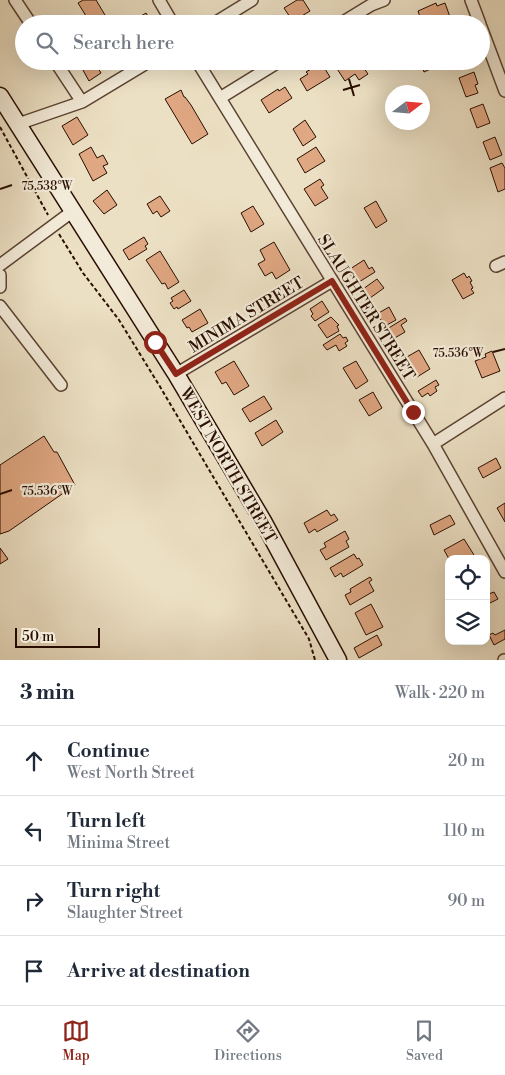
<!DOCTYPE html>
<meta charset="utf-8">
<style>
:root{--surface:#fff;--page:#f6f6f7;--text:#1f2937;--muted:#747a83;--line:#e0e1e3;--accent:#8f2418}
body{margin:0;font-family:"Libre Bodoni",serif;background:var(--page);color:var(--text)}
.controls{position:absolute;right:15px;bottom:15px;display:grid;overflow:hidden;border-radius:10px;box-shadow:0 5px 20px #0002}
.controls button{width:45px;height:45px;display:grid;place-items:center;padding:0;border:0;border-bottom:1px solid var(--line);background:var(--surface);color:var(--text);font:25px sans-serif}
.compass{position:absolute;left:385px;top:85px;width:45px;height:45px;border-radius:50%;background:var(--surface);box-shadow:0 5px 20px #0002;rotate:74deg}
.scale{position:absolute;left:15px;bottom:12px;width:85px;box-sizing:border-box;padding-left:5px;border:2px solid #290e00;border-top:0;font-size:14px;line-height:18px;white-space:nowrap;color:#290e00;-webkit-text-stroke:4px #f3ebd9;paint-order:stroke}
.stop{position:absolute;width:15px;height:15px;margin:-11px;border:4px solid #8f2418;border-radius:50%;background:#fff}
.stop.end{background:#8f2418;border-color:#fff;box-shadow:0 1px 5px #0008}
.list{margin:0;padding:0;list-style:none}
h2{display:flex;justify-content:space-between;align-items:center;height:65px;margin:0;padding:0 20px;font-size:21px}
h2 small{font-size:16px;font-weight:400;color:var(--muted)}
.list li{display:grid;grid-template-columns:32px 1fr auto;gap:15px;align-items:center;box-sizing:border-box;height:70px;padding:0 20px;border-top:1px solid var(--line)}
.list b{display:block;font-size:19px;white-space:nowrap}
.list p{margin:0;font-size:16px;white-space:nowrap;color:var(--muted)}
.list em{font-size:16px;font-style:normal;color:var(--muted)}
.icon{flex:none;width:28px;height:28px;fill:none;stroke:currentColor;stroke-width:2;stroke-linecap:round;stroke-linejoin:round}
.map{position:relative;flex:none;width:505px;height:660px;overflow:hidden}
.search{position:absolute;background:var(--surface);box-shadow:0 5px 20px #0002;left:15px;right:15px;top:15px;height:55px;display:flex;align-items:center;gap:12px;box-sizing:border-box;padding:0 18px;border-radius:28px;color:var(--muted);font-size:19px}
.sheet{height:345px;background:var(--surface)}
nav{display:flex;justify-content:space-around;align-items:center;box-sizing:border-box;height:70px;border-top:1px solid var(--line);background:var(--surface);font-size:14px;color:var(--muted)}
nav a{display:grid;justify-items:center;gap:2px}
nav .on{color:var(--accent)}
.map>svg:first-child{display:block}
.building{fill:#dfa782;stroke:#290e00}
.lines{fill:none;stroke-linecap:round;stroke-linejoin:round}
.street-casing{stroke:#5a4231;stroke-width:14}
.secondary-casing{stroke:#290e00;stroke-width:19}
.path{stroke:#290e00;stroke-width:2;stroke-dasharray:4 2.5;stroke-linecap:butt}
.street{stroke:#f3ebd9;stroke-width:11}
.secondary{stroke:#f3ebd9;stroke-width:16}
.route{stroke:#8f2418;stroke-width:6}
.ticks{fill:none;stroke:#290e00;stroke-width:2}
.labels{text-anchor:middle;stroke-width:4.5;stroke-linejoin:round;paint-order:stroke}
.street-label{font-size:16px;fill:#290e00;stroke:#f3ebd9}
.ticks-label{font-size:12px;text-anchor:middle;fill:#290e00;stroke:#f3ebd9;stroke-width:4.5;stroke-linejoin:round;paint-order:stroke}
</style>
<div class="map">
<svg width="505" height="660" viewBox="0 0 505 660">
<rect width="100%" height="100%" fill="#ece0c4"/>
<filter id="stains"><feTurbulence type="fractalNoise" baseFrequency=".004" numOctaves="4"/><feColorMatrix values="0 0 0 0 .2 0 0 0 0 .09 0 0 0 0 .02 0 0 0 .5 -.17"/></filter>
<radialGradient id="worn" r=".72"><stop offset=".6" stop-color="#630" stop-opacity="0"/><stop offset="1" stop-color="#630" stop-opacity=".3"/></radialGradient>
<path class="building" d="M83 0H96L105 15 91 24 78 3Z
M297 0H303L310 11 300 17 299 15 292 20 284 8Z
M436 3 437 6 445 3 450 17 432 24H415L414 19 420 17 418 11Z
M146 13 153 24H128Z
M274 15 280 24H262Z
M78 61H94L101 73 89 81Z
M332 61H359L368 74 359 80 355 74 345 81Z
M433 61H438L439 65 424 72 422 66Z
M322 64 330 77 307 91 300 79 308 74 306 72 316 66 317 67Z
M474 72 478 84 475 85 478 93 466 97 459 78Z
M285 87 292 98 269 113 261 100 278 89 279 91Z
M181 90 184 97H185L191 105 208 134 192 144 165 99Z
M483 104 490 123 477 128 470 109Z
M77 117 88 135 73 145 62 126Z
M305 120 316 137 303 146 293 129Z
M495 137 502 155 490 160 483 142Z
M91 147 97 158 103 155 108 164 103 166 107 173 93 181 79 154Z
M316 147 325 161 305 173 297 159Z
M502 163 505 168V189L498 192 490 168Z
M320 179 324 185 321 187 328 198 315 206 304 189Z
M107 190 117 205 104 214 93 201Z
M160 196 170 211 161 217 157 211 153 214 147 204Z
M376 201 387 221 376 228 364 208Z
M253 206 264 224 251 232 241 213Z
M144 237 148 244 145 246 147 249 129 260 123 250Z
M274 242 290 270 276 279 272 272 265 276 258 264 265 260 260 250Z
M160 251 179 282 168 289 165 283 162 284 146 260Z
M364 260 369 269 372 267 375 272 359 282 356 278 354 279 350 274 353 272 350 269Z
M464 273 467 278 469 276 472 281 470 282 473 288 471 289 474 293 463 299 452 280Z
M377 279 384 288 370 298 363 289Z
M184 290 191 301 178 309 177 307 174 309 170 303 173 301 171 298Z
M322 301 329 312 315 321 311 316 313 314 310 309Z
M389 307 396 320 385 326 377 314Z
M200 309 208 323 192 332 189 327 187 328 182 320Z
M331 317 339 325 337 326 339 331 327 338 318 325Z
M405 318 407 321 401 325 405 332 393 339 387 329Z
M340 334 343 338 346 337 348 341 345 343 347 346 339 351 336 345 327 350 323 345Z
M419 350 430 369 417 377 405 358Z
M492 351 500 371 482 378 475 361 486 357 485 354Z
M234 361 249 386 234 395 226 382 222 384 215 372Z
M356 361 368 381 356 389 343 368Z
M436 380 439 385 435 387 437 391 430 396 428 393 422 397 418 391Z
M373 392 382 408 369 416 359 400Z
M264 396 272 409 250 422 242 409Z
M276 420 283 432 262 446 255 433Z
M44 436 54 452H57L75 485 9 531 0 534V465Z
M496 458 501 468 483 478 478 468Z
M505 503V522L497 508Z
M327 510 331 516 334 514 338 520 317 532 315 529 309 533 304 523Z
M450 515 455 524 434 535 430 525Z
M345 531 349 539 346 541 349 547 326 560 320 550 326 547 324 543Z
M464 539 474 555 468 559H449L444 550Z
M0 548 8 559 0 564Z
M354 554 357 559 359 558 363 565 343 577 341 573 335 577 330 568Z
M370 577 372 580 369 582 374 591 350 605 345 595 351 592 350 589Z
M494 592 498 599 486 605V595Z
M371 604 383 627 366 635 355 613Z
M505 630V639L494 645 489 635 493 633 495 635Z
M377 635 382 645 359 658 354 648Z"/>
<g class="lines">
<g class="street-casing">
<path id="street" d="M15 0 31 24
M159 0 173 24
M471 0 480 24
M213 24 252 0
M340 24 371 5 384 0
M481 27 505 91
M55 61 82 102
M197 61 433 444 505 572
M220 98 280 61
M18 124 82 102 150 61
M0 265 73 211
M496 266 505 262
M0 275V287
M0 306 61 385
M176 374 332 281
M433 444 505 398
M504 660H505"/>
</g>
<g class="secondary-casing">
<path id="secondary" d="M0 96 176 374 263 521 338 660"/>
</g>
<path class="path" d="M0 127 48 215
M59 234 83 273 119 320 159 385 309 639 315 660"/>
<use href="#street" class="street"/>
<use href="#secondary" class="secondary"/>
</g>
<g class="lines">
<path class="route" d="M155 342 176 374 332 281 413 412"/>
</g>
<path class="ticks" d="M349 79 354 96M343 90 360 85M0 189 12 185M493 352 505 349M0 494 12 490"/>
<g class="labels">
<g class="street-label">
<text transform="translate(367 307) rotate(58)" y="6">SLAUGHTER STREET</text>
<text transform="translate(246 314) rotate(-31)" y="6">MINIMA STREET</text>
<text transform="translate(229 465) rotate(60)" y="6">WEST NORTH STREET</text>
</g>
</g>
<g class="ticks-label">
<text x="47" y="190">75.538°W</text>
<text x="458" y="357">75.536°W</text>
<text x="47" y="495">75.536°W</text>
</g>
<rect width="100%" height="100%" filter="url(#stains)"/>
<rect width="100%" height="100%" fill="url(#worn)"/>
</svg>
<div class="controls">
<button><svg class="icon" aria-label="locate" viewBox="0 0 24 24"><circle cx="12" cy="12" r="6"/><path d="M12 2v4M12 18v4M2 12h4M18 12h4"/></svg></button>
<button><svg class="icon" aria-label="layers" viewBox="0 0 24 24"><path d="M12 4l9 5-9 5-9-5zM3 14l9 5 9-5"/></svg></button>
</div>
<svg class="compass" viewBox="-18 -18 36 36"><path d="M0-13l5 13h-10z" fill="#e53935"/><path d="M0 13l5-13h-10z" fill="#747a83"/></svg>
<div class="scale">50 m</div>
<div class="stop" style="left:155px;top:342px"></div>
<div class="stop end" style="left:413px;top:412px"></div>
<div class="search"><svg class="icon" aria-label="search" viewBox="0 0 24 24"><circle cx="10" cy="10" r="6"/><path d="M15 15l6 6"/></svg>Search here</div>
</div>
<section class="sheet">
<h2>3 min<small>Walk · 220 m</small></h2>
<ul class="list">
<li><svg class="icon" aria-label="ahead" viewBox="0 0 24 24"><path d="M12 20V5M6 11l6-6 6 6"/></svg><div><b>Continue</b><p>West North Street</p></div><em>20 m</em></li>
<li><svg class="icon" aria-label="left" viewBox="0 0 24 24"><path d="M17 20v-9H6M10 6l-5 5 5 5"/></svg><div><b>Turn left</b><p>Minima Street</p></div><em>110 m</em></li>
<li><svg class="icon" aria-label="right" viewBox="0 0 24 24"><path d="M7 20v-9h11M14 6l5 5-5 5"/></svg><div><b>Turn right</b><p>Slaughter Street</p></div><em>90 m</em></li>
<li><svg class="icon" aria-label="arrive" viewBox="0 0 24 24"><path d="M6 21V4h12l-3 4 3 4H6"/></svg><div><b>Arrive at destination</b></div></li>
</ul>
</section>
<nav>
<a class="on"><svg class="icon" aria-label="map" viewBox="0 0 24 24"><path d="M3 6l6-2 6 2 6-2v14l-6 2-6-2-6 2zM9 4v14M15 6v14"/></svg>Map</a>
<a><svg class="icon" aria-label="directions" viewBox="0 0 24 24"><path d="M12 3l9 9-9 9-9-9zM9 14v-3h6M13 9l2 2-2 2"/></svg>Directions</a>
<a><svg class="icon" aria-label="saved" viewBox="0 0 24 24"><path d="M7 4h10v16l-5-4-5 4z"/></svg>Saved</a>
</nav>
